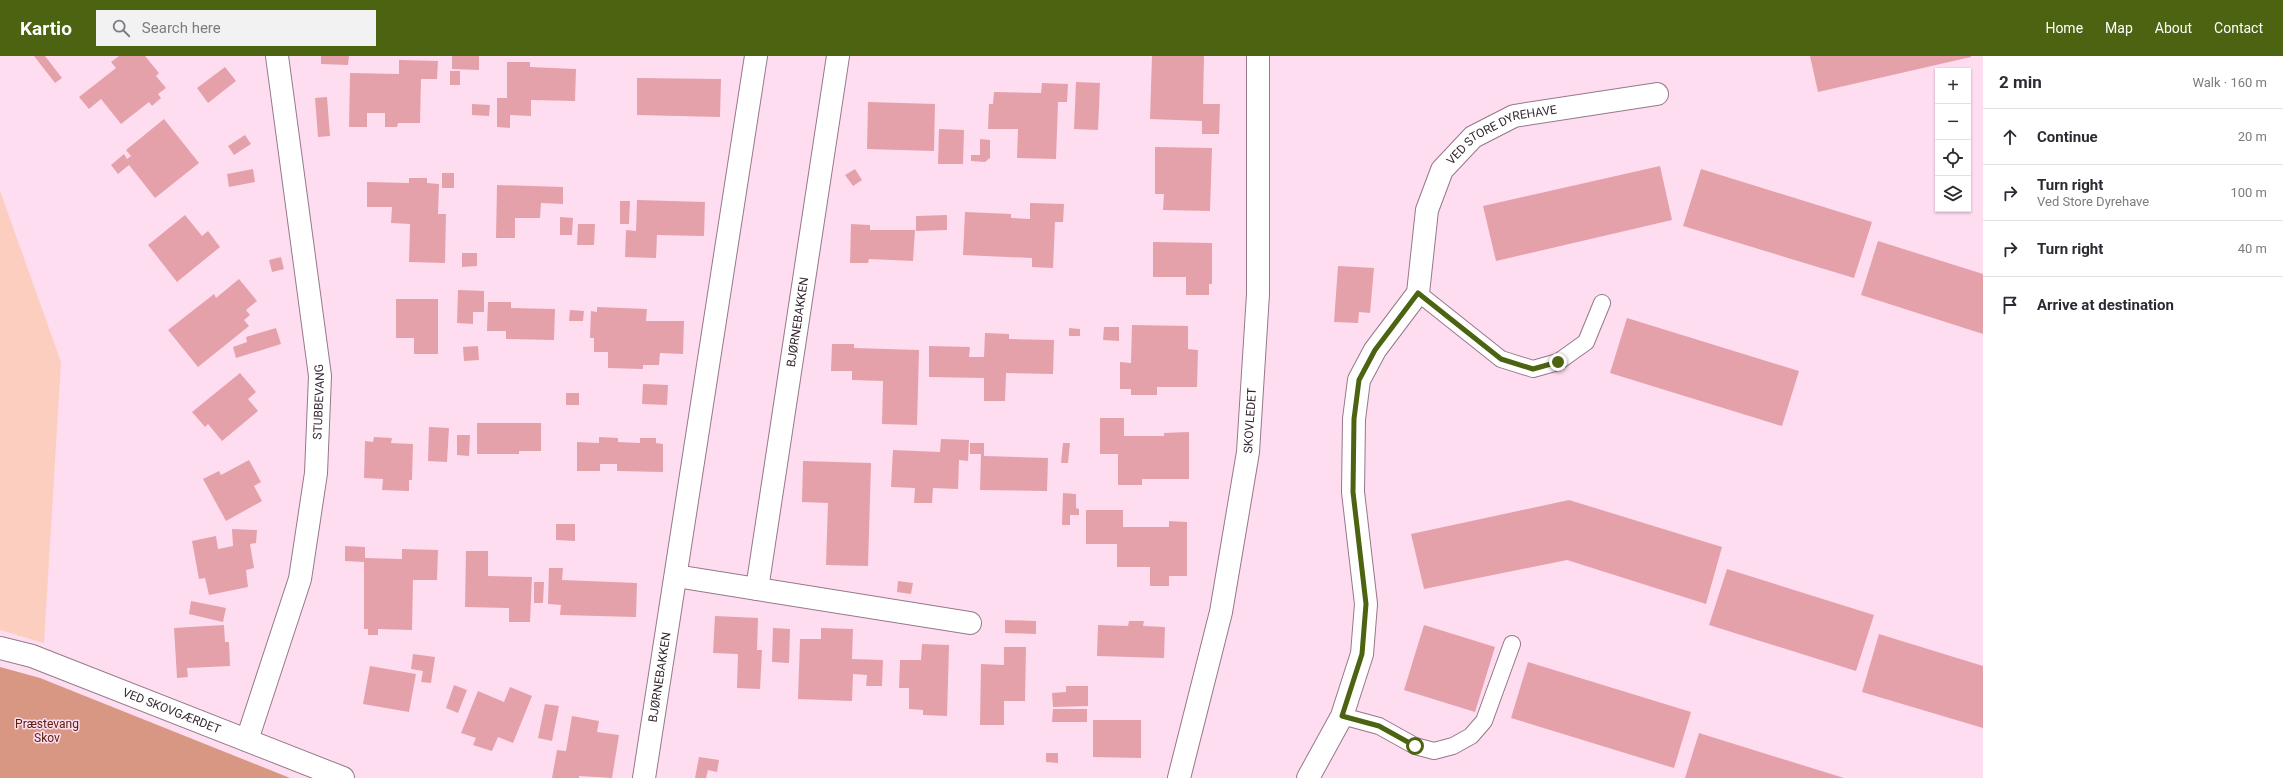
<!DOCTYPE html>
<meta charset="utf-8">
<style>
:root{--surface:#fff;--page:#f2f2f3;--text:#2b2b33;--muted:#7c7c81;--line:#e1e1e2;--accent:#4c6311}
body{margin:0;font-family:Roboto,sans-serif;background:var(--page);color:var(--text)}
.controls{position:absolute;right:12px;top:12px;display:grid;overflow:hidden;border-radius:0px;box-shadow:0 1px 3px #0004}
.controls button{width:36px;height:36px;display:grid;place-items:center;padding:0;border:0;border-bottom:1px solid var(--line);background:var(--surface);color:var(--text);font:20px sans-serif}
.stop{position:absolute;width:12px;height:12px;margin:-9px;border:3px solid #4c6311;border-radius:50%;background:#fff}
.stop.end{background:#4c6311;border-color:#fff;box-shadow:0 1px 4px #0008}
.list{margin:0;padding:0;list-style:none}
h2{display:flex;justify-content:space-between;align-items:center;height:52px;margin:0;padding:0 16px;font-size:17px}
h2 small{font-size:13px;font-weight:400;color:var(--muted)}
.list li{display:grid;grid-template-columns:26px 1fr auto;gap:12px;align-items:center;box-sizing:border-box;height:56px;padding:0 16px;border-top:1px solid var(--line)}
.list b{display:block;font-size:15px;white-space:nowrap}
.list p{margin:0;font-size:13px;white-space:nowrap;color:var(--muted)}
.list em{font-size:13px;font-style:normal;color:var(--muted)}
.icon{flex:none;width:22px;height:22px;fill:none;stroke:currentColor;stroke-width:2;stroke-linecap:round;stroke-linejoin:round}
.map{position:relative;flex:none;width:1983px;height:722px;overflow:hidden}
header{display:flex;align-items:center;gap:24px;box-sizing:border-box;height:56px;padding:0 20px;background:var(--accent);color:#fff}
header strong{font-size:19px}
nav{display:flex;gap:22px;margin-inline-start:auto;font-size:14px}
.search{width:280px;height:36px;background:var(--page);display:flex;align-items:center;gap:10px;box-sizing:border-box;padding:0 14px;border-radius:0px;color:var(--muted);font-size:15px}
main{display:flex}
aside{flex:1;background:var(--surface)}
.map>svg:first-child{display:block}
.green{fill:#fbcebf}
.forest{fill:#d79783}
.building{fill:#e5a1aa}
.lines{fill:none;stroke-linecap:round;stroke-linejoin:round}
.lane-casing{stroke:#957889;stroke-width:18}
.street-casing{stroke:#957889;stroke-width:24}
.secondary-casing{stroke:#957889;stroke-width:24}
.lane{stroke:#fff;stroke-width:16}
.street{stroke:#fff;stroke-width:22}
.secondary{stroke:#fff;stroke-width:22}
.route{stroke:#4c6311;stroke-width:5}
.labels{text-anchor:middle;stroke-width:3;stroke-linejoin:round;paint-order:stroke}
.street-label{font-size:12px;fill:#362931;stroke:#feddf1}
.park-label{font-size:12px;fill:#5a200c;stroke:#feddf1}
</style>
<header>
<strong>Kartio</strong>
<div class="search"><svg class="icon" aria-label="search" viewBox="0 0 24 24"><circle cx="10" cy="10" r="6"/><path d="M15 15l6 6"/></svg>Search here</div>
<nav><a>Home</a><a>Map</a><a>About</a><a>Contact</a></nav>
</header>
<main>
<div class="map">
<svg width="1983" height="722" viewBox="0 0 1983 722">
<rect width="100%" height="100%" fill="#feddf1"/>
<path class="green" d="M0 135 61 306 44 587 0 574Z"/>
<path class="forest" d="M0 611 40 622 290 722H0Z"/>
<path class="building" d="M34 0H45L62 22 55 27Z
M119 0H145L159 17 156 20 166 32 158 38 161 42 152 50 149 46 121 68 101 43 89 53 79 41 116 12 111 6Z
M321 0H349L348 9 321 8Z
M452 0H479V14L452 13Z
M1152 0H1204L1203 48H1220L1219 78H1202V65L1150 63Z
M1810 0H1971V1L1818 36Z
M399 4 438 5 437 23H421L420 67H398L397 71H385V57H367V71H349L350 17 399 18Z
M507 6H530V11L576 13 575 45 531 44V60L510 59V72L497 71V42H507Z
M225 11 236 25 208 47 197 32Z
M450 15H460V29H450Z
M637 22 721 23 720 61 637 59Z
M1076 26 1100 27 1098 74 1074 73Z
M1042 27 1068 28 1067 46H1058L1056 103 1017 102 1018 73H988L989 48H993L994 36 1041 37Z
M327 41 330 80 318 81 315 42Z
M868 46 935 48 934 95 867 93Z
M472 48 490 49 489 60 472 59Z
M164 63 199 107 155 142 129 109 118 118 111 109 124 98 127 103 131 100 126 94Z
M939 73 964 74 963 108H938Z
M245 79 251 88 234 99 228 90Z
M980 83 990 84V102L985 106 971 105V99H980Z
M1155 91 1212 92 1210 155 1163 154 1164 138H1155Z
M1660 110 1672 164 1496 205 1483 150Z
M253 113 255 126 229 131 227 118Z
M855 113 862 124 853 130 845 119Z
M1701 113 1872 166 1854 222 1683 170Z
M442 117H454V132H442Z
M409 122H427V127L439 128 438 158H446L445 207 409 206 410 168 391 167 392 151H367V126L409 127Z
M497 129 563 131V148L541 147 540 162H515V182H496Z
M637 144 705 146 704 180 657 179 656 202 625 201 626 174 636 175Z
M620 145H630L629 168H620Z
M1030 147 1064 148 1063 166H1055L1053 212 1032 211V202L963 199 965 156 1011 158V162L1030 163Z
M185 159 202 180 208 175 220 191 177 226 148 189Z
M947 159V174L916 175V160Z
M560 161 573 162 572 179H560Z
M578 168H595L594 189H577Z
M851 168 870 169V174H915L913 205 869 203 868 207H850Z
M1878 185 1983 218V278L1861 239Z
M1153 186 1212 187V228H1209V239H1186V221H1153Z
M462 197H477V210L462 211Z
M281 201 284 213 272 216 269 204Z
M1338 210 1374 212 1370 257 1359 256 1358 267 1334 266Z
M239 223 257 245 246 254 250 259 244 264 249 270 198 311 168 274 214 238 216 242Z
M458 234 484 235V256H473V268L457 267Z
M396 243H438V298H414V282H396Z
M488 246H511V252L555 253 554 284 506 283V275H487Z
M597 251 647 253 646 265H684L683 298 660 297 659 309H643V313L608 312V296H594V282H590L591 255 597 256Z
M570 254 584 255 583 265H569Z
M1627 262 1799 315 1782 370 1610 317Z
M1132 269 1188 270V293L1198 294 1197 331H1157V339H1131V333H1120V306L1131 307Z
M1104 271H1119V285L1103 284Z
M276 272 281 288 236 302 233 291 247 286 246 281Z
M1069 272 1080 273V280H1069Z
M985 277 1009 278V283L1054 284 1053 318 1006 317 1005 345H984V322L929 321V290L970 291 969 301H984Z
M832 288H854V292L919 294 917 369 882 368 883 325 852 324V315H831Z
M478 290 479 304 464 305 463 291Z
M240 317 256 336 248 343 258 355 222 385 208 368 205 371 192 356Z
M643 328 668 329 667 349 642 348Z
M566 337H579V349H566Z
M1100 362H1124V380H1164V377L1189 376V423H1142V429H1118V398H1100Z
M477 367H541V395H519V398H477Z
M429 371 449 372 447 406 428 405Z
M457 379H470L469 400 457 399Z
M374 381 392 382 391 387 413 388 412 424H409V435L382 434 383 423 364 422 365 385 373 386Z
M599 381 618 382V386L640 387V382H656V387L663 388V416L617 415V408H600V415H577V386L599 387Z
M941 383 969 384 968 405 959 404 958 433 933 432 932 447H914L915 432 891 431 893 394 940 396Z
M970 387H984V400L1048 402 1047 435 980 434 981 398H970Z
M1063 387H1070L1068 407H1061Z
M249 404 261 426 254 430 262 445 226 465 203 423 219 415 221 419Z
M803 405 871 407 868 510 826 509 828 447 802 446Z
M1063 437 1076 438V452L1079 453V459H1070V469H1062Z
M1569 444 1722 491 1706 548 1567 504 1424 533 1411 478Z
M1086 454H1123V471H1169V465L1187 466V520H1169V530H1150V511H1117V488H1086Z
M556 468H575V485L556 484Z
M232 473 257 474 256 487 250 488 254 512 246 514 248 531 209 539 205 522 199 523 192 485 216 480 218 493 233 490Z
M345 490 365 491V502L402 503V493L438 494 437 524H413L412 574 378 573V579H368V573H364V506L345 505Z
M466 495H488V520L532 521 530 566H509V552L465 551Z
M549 512H563L562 524 637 527 636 561 560 559 561 549 548 548Z
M1727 513 1874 559 1856 615 1709 569Z
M898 525 913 527 911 538 897 536Z
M534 526H544L543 547H534Z
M191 545 226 552 223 566 189 558Z
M715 560 758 562 757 594H762L760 633 737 632 738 598 713 597Z
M1005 564 1036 565V578L1005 577Z
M1129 565H1144L1143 570 1165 571 1164 602 1097 600 1098 569 1128 570Z
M224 569 225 586H229L230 610 187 612 188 621 177 622 174 572Z
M1424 569 1495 591 1475 656 1404 634Z
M773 572 790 573 789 607 772 606Z
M821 572 853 573 852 603 883 604 882 630H866L867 619 853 618 852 645 798 643 800 583H821Z
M1879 578 1983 610V672L1862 636Z
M922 588 949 589 947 660 923 659V654L909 653V632H899L900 604H921Z
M1004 591H1026L1025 645H1004V669H980L981 608 1004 609Z
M413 598 435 601 431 627 421 626 423 615 411 613Z
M1528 606 1691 656 1674 712 1511 662Z
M370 610 416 618 409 656 363 648Z
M454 629 467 634 458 657 446 652Z
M1066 630H1088V650L1053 651 1052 637 1066 636Z
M510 631 532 640 513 687 498 681 492 695 473 689 476 682 461 677 478 635 504 646Z
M545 648 559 650 552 685 538 682Z
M1053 653H1087V666H1052Z
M572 660 599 665 597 676 619 679 612 722 579 720V722H552L557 694 566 695Z
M1093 664H1141V702L1093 701Z
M1699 677 1844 722H1685Z
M1046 697H1058V707L1046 706Z
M699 701 719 704 717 716 708 714 706 722H695Z"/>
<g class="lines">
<g class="lane-casing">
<path id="lane" d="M1418 237 1501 303 1533 313 1558 306 1586 286 1602 247
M1342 660 1379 670 1415 690 1434 695 1453 690 1471 680 1484 665 1512 588"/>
</g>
<g class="street-casing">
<g id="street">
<path d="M676 520 970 567"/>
<path id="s1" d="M757 533 838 0"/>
<path id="s2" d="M0 592 32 600 343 722"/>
<path id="s3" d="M247 684 300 523 316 417 320 320 277 0"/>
<path id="s4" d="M644 722 756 0"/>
<path id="s5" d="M1308 722 1342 660 1362 598 1366 548 1353 436 1354 363 1359 324 1375 294 1418 237 1427 154 1442 114 1473 81 1514 60 1657 38"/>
</g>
</g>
<g class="secondary-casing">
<g id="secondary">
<path id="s6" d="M1179 722 1221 556 1248 396 1258 238V0"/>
</g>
</g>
<use href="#lane" class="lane"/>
<use href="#street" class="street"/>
<use href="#secondary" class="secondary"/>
</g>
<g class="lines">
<path class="route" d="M1415 690 1379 670 1342 660 1362 598 1366 548 1353 436 1354 363 1359 324 1375 294 1418 237 1501 303 1533 313 1558 306"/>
</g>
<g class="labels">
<g class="street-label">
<text dy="4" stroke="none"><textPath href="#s5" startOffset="715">VED STORE DYREHAVE</textPath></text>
<text dy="4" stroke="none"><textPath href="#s1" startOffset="270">BJØRNEBAKKEN</textPath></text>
<text dy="4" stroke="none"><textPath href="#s3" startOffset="348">STUBBEVANG</textPath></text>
<text dy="4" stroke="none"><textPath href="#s6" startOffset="365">SKOVLEDET</textPath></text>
<text dy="4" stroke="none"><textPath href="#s4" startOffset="102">BJØRNEBAKKEN</textPath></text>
<text dy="4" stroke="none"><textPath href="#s2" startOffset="183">VED SKOVGÆRDET</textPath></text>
</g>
<g class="park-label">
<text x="47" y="672">Præstevang<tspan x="47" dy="14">Skov</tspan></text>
</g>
</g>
</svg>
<div class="controls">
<button>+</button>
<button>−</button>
<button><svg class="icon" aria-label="locate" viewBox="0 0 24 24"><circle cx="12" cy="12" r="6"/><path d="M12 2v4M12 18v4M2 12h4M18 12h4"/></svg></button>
<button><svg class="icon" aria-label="layers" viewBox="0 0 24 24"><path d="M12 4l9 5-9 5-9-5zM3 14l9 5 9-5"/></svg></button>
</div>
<div class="stop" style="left:1415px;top:690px"></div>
<div class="stop end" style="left:1558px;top:306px"></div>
</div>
<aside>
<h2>2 min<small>Walk · 160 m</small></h2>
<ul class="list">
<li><svg class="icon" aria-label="ahead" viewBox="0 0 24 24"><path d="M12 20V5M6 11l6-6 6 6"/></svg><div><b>Continue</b></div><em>20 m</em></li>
<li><svg class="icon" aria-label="right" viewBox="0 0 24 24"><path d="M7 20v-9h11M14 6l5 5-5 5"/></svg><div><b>Turn right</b><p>Ved Store Dyrehave</p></div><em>100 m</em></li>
<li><svg class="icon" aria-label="right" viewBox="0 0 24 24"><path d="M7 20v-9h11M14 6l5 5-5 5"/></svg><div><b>Turn right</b></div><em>40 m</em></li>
<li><svg class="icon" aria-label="arrive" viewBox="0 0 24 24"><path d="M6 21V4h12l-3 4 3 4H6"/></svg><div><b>Arrive at destination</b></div></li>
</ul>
</aside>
</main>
